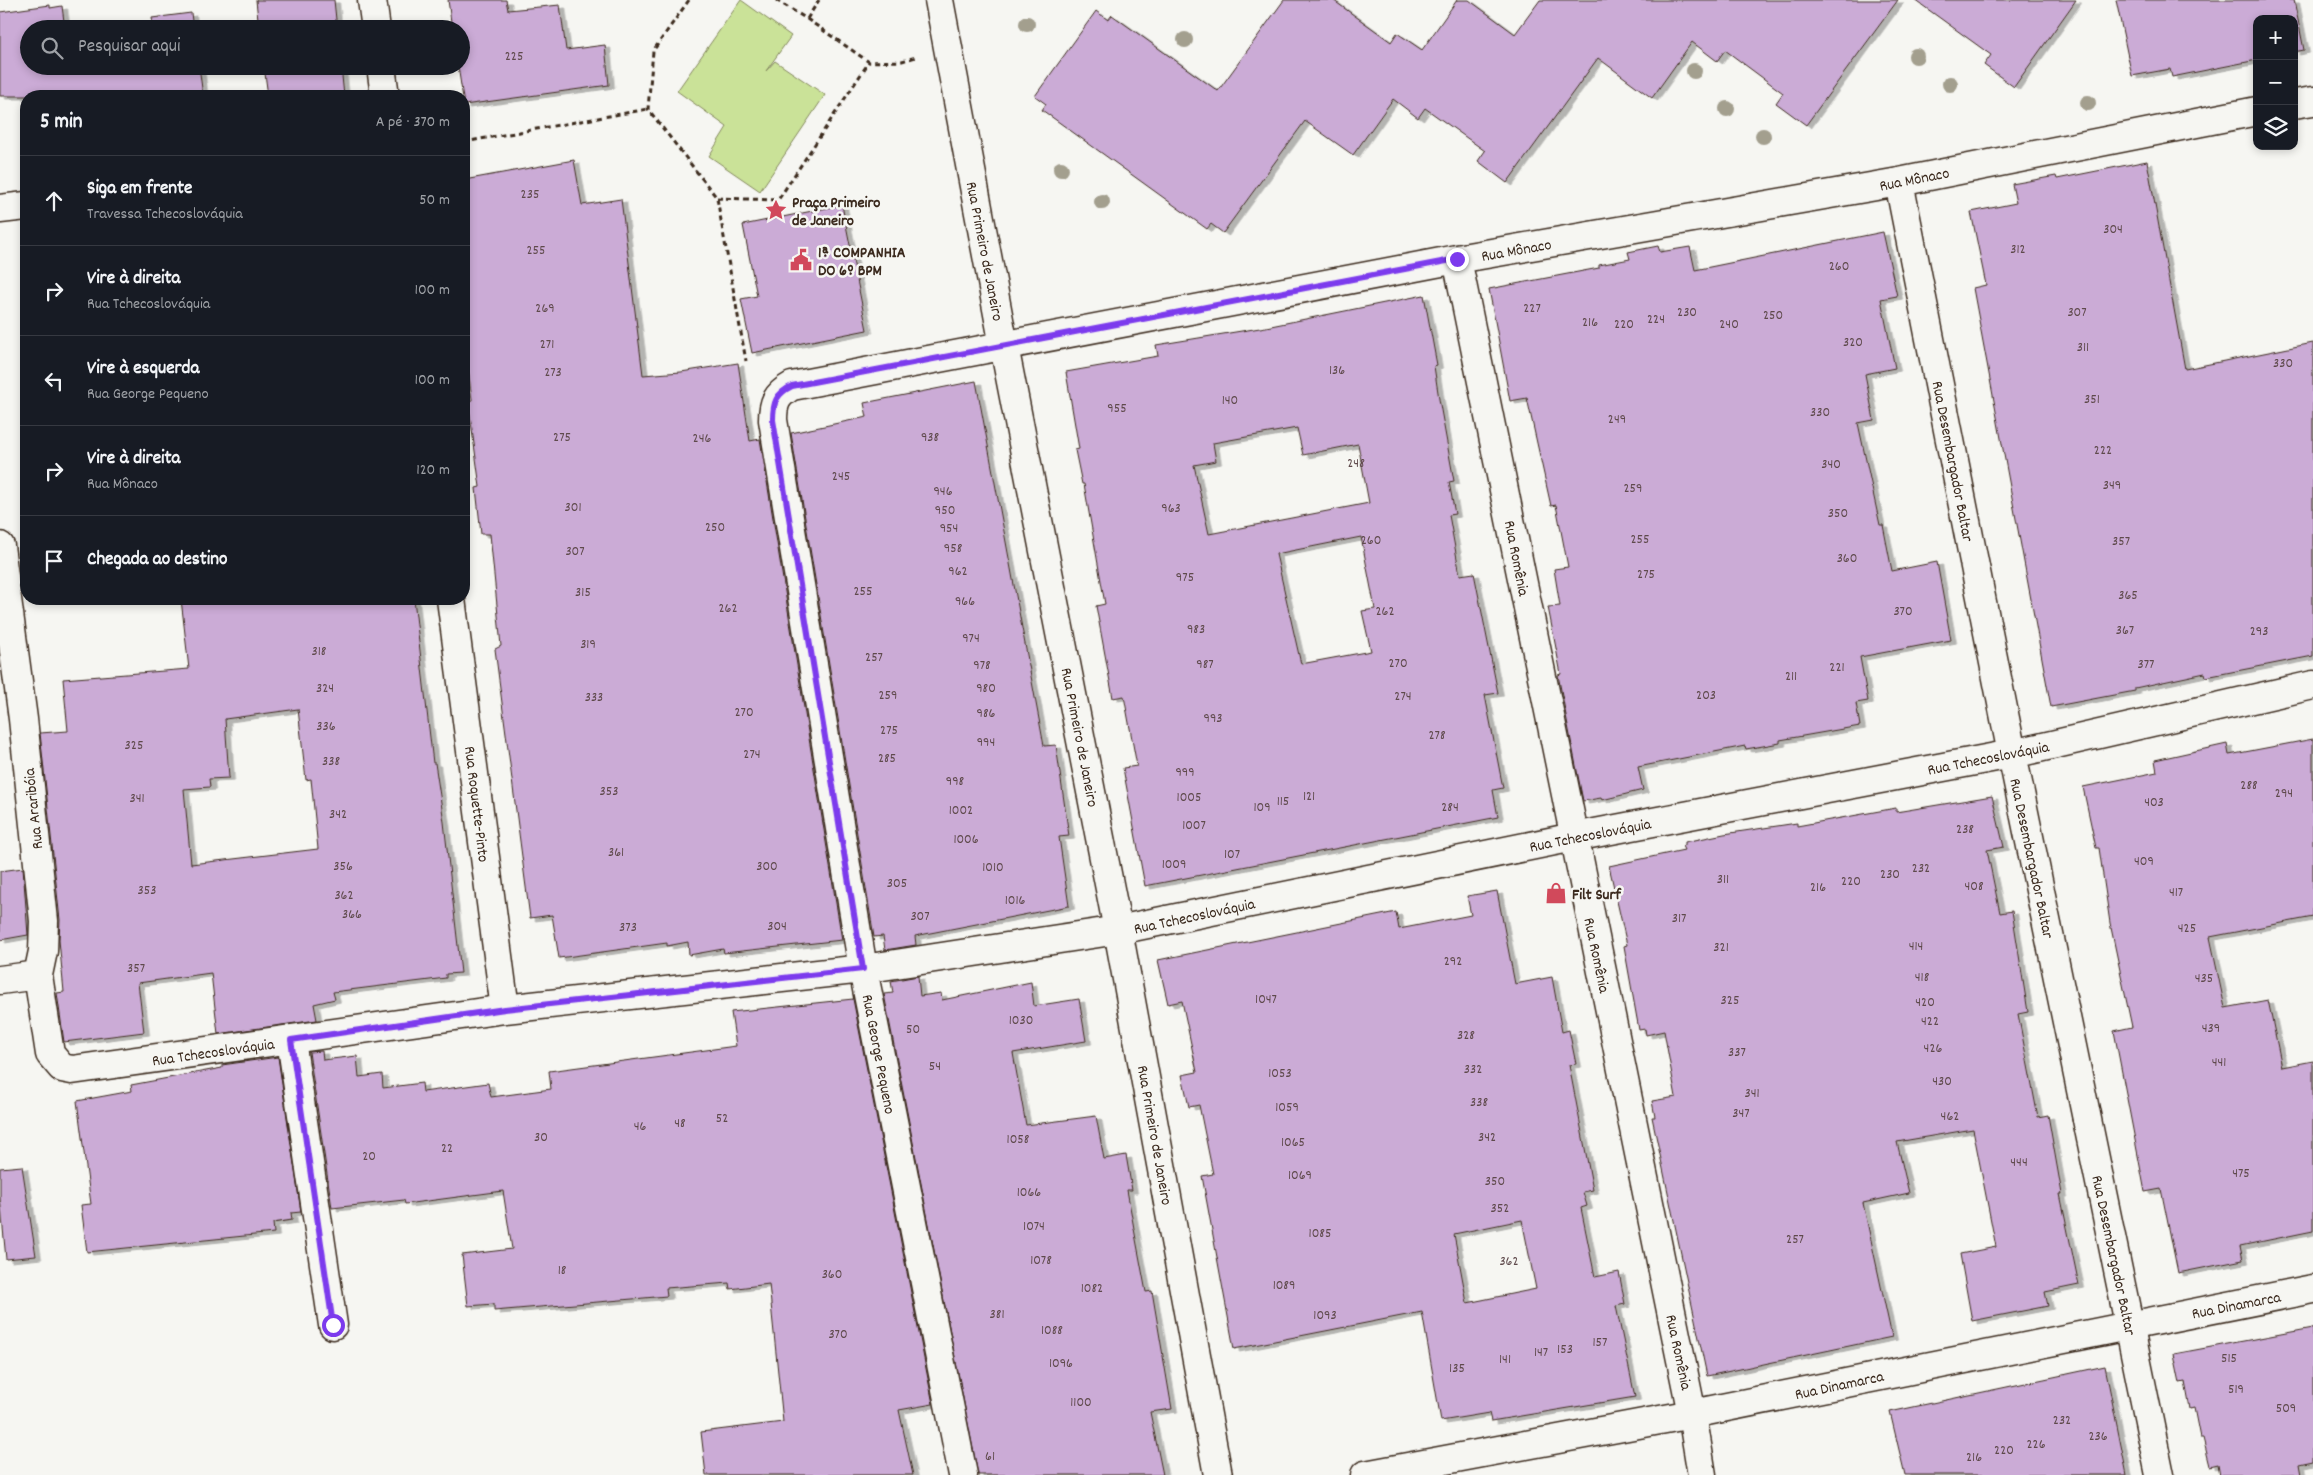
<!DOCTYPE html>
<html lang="pt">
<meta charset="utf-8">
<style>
:root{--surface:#171b24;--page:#242831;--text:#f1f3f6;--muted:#9ea1a6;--line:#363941}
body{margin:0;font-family:Dekko,sans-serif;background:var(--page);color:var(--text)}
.controls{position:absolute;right:15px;top:15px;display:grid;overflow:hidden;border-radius:10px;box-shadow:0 2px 8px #0003}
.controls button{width:45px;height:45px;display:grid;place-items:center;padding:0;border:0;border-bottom:1px solid var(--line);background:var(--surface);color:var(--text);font:25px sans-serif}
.stop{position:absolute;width:15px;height:15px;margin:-11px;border:4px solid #7c3aed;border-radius:50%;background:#fff}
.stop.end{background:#7c3aed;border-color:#fff;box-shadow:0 1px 5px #0008}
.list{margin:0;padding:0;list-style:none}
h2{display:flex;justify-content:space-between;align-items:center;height:65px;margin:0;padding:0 20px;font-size:21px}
h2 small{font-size:16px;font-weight:400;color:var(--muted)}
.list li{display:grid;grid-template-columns:32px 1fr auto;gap:15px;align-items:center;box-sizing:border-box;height:90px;padding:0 20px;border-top:1px solid var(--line)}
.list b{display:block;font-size:19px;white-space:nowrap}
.list p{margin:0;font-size:16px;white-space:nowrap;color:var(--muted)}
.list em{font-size:16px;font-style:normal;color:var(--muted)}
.icon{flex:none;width:28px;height:28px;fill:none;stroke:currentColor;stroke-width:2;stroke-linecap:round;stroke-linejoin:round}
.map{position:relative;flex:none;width:2313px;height:1475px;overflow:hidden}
.search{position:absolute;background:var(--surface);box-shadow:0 2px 8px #0003;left:20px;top:20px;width:450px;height:55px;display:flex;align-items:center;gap:12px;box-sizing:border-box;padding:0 18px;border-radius:28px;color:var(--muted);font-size:19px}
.panel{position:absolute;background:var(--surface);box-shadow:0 2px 8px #0003;left:20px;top:90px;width:450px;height:515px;border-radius:20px}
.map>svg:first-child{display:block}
.green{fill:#cae298;stroke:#82865b}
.building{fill:#cbabd6;stroke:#3b2a1e;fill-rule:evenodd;filter:url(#shadow)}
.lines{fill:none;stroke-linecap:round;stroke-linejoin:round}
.street-casing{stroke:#3b2a1e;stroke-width:31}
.secondary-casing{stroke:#3b2a1e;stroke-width:31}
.path{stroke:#3b2a1e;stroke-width:3;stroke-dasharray:5 4;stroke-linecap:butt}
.street{stroke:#f6f6f2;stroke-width:28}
.secondary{stroke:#f6f6f2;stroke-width:28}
.tree{fill:#a39f8e}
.route{stroke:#7c3aed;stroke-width:6}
.labels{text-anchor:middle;stroke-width:5;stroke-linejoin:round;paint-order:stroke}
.number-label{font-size:14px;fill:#5f4a4c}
.street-label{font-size:16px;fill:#3b2a1e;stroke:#f6f6f2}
.poi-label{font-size:16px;font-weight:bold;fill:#3b2a1e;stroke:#f6f6f2;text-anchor:start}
</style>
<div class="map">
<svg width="2313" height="1475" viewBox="0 0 2313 1475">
<defs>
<filter id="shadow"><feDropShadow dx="5.5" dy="3" stdDeviation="0" flood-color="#0004"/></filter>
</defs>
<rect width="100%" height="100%" fill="#f6f6f2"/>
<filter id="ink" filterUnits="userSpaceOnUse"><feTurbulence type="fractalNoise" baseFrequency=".02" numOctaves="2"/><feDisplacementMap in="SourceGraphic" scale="10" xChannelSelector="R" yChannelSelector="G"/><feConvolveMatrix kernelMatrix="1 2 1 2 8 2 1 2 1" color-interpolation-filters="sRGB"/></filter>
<g filter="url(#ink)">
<path class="green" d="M741 0 791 36 766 71 775 61 825 95 760 191 709 156 727 127 677 91Z"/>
<path class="building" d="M256 0H334L337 29H259Z
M448 0H506L508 10 560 5 566 50 605 45 609 85 464 105 458 66H461V29H452Z
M1284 0H1333L1391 42 1397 33 1422 50 1457 0H1469L1515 34 1540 0H1898L1806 125 1776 103 1783 93 1725 50 1717 61 1692 42 1652 98 1598 58 1507 183 1478 161 1485 151 1425 108 1418 118 1393 99 1353 155 1305 121 1223 233 1211 224 1207 229 1042 110 1046 104 1035 96 1096 11 1108 20 1112 15 1218 91Z
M1915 0H2076L2014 87 1984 65 1991 55Z
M2116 0H2294L2304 50 2294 52V19H2257V60L2172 77 2170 69 2132 76Z
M50 5V8L62 6 65 29H29V66H71V70L100 66H199L203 96H0V12Z
M191 13 193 29H154L152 18Z
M264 66H341L344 96H268Z
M574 160 582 205 621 199 643 375 681 372 738 363 750 441 760 439 842 940 724 953 723 949 689 955 688 942 667 946V943L559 958 552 915 530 918 495 649 501 646 490 534H481L476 488 480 487 468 401 472 400 464 336V180Z
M2147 161 2185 369 2313 343V656L2206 677 2205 673 2135 688V691L2051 707 1973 288 1986 285 1971 212 2016 203 2012 184 2056 176 2057 179Z
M842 205 867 330 752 353 741 299 757 296 743 225Z
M1883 232 1897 296 1881 299 1895 368 1865 374 1874 420 1858 423 1880 525H1883L1892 571 1937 562 1951 640 1860 657 1868 701 1856 703 1860 726 1780 740V743L1746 749 1745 746 1638 767 1643 790 1602 800 1601 798 1583 801 1558 675 1561 674 1548 607 1560 606 1554 569 1568 567 1556 505 1551 506 1527 398 1510 401 1489 289 1599 268V265L1630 259 1628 252 1658 246 1660 252 1690 247 1695 270Z
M1424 295 1437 365 1434 366 1439 399 1454 481 1449 482 1455 514 1449 515 1460 575 1474 573 1498 693 1485 695 1503 788 1493 790 1498 817 1145 886 1123 768 1137 766 1124 696 1113 698 1096 606 1105 604 1084 484H1082L1075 450 1079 449 1066 372 1158 356 1156 345 1266 327ZM1297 428 1303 455 1358 444 1369 503 1209 534 1194 465 1216 461 1213 443ZM1361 537 1375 609 1362 611 1371 651 1301 664 1276 554Z
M976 381 1044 746 1056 745 1069 836 1059 837 1069 906 915 936 916 945 885 950 883 936 874 937 791 433 867 417 864 403Z
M181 599H414L433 763H435L444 822 461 973 446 974V978L333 992 335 999 314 1004 317 1020 218 1034 211 973 138 983 144 1032 64 1042 57 993 64 992 59 940 60 920 40 733 68 731 63 679 189 669ZM298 709 306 780 311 779 318 849 191 864 184 789 210 787 209 779 229 778 225 719Z
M2313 739V917L2210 937 2225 1008 2268 1000 2282 1067 2313 1061V1231L2240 1246 2243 1260 2178 1273 2161 1189 2145 1192 2114 1031 2132 1027 2110 923 2099 848H2096L2083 787 2157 772 2155 760 2227 744 2229 755Z
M1992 796 2004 847 1987 850 2000 913 2012 911 2028 1012 2018 1014 2038 1117 2048 1115 2062 1194H2060L2079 1285 2045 1292 2048 1306 1972 1321 1960 1254 1996 1247 1973 1129 1897 1142 1909 1193 1863 1203 1892 1337 1707 1376 1652 1117H1655L1652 1101 1676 1097 1664 1031 1646 1035 1645 1029 1639 1030 1624 946 1627 945 1609 866 1684 850 1682 846 1685 845V842L1724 834 1797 823V826L1896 808V812Z
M23 868 28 935 0 940V871Z
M1497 891 1515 984 1552 977 1562 1032 1569 1030 1576 1064 1569 1065 1593 1190 1583 1192 1587 1206 1581 1208 1595 1277 1619 1272 1625 1304 1616 1306 1635 1397 1491 1421 1489 1413 1441 1421 1422 1312 1234 1349 1202 1176 1213 1174 1199 1105 1189 1107 1182 1075 1197 1072 1182 1001 1168 1004 1158 960 1396 912 1399 929 1471 915 1467 896ZM1522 1220 1536 1289 1467 1303 1454 1234Z
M918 976 920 996 941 993 942 1000 1031 982 1034 1006 1079 999 1086 1041 1013 1053 1026 1125 1096 1116 1104 1159 1126 1155 1132 1190H1127L1135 1234 1146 1292 1152 1291 1172 1409 1150 1412 1163 1475H978L884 994 893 993 891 981Z
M853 999 933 1404 899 1410 913 1475H706L701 1432 783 1422 769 1284 730 1289 729 1283 666 1288 667 1296 494 1311V1304L468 1306 462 1255 512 1249 503 1191 405 1204 404 1200 332 1208 309 1052 322 1051 323 1060 357 1056 359 1077 382 1074 383 1088 422 1083 423 1092 488 1083 491 1097 551 1089 549 1071 736 1046 731 1012Z
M278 1057 301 1212 291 1213 292 1220 273 1223 274 1233 87 1252 81 1205 91 1204 77 1101 132 1091 131 1085 222 1068V1065Z
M22 1166 36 1256 6 1259 0 1197V1168Z
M2313 1328V1461L2299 1464 2301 1475H2220L2218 1464 2210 1466 2203 1438H2200L2194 1408 2190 1409 2185 1382 2180 1383 2174 1354Z
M2105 1366 2127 1475H1905L1890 1412Z"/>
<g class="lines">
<g class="street-casing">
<path id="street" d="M372 0 376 29
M381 66 385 96
M2294 104 2313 101
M1899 182 2012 754 2160 1475
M0 209 26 206
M1457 259 1692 1414 1702 1475
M0 546 23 719 44 921 43 951 38 975 50 1054 62 1068 72 1070 505 1009 863 969 1118 930 1574 837 2012 754 2313 685
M451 599 505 1009
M0 980 38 975
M291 1040 333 1325
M963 1475 863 969 773 420C773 403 776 395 792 386L1457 259 1899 182 2257 111"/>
</g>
<g class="secondary-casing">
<path id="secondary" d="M939 0 1004 346 1118 930 1218 1475
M1365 1475 1692 1414 2313 1289"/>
</g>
<path class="path" d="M689 0 653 51 648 109 717 198 746 361
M776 0 807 19 869 62 902 61 916 57
M807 19 819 0
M464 142 648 109
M717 198 778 200 869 62"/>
<use href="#street" class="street"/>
<use href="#secondary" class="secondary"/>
</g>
<g class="tree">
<circle cx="1027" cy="24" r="8"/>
<circle cx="1185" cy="40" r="8"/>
<circle cx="1916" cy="56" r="8"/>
<circle cx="1694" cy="71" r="8"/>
<circle cx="1950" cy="84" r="8"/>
<circle cx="2088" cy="103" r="8"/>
<circle cx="1727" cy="109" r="8"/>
<circle cx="1763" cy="136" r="8"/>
<circle cx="1061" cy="169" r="8"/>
<circle cx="1102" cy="202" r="8"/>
</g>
</g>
<g class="lines" filter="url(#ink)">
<path class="route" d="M333 1325 291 1040 505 1009 863 969 773 420C773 402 776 394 792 386L1457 259"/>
</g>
<defs>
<g id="sight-bare" transform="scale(1.725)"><path d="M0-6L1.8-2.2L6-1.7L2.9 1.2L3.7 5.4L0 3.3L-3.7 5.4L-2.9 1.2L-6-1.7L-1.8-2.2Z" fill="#d1495b" stroke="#f6f6f2" stroke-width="2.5" paint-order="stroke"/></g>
<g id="civic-bare" transform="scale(1.725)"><path d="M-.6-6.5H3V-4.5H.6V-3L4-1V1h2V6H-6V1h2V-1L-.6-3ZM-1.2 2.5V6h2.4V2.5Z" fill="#d1495b" stroke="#f6f6f2" stroke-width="2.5" paint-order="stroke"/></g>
<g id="shop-bare" transform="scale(1.725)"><path d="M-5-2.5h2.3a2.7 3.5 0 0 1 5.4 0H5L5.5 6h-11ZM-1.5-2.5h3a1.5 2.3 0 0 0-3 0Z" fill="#d1495b" stroke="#f6f6f2" stroke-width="2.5" paint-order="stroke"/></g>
</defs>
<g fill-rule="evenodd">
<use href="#sight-bare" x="776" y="210"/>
<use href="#civic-bare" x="801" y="260"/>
<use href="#shop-bare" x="1556" y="893"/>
</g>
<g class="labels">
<g class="number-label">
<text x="514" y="60">225</text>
<text x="530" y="198">235</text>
<text x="2113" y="233">304</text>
<text x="2018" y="253">312</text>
<text x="536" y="254">255</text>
<text x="1839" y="270">260</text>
<text x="545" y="312">269</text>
<text x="1532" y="312">227</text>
<text x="1687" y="316">230</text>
<text x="2077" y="316">307</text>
<text x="1773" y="319">250</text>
<text x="1656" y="323">224</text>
<text x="1590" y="326">216</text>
<text x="1624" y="328">220</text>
<text x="1729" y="328">240</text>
<text x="1853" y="346">320</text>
<text x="547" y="348">271</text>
<text x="2083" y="351">311</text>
<text x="2283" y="367">330</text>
<text x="1337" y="374">136</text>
<text x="553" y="376">273</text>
<text x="2092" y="403">351</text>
<text x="1230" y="404">140</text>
<text x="1117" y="412">955</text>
<text x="1820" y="416">330</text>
<text x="1617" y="423">249</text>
<text x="562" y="441">275</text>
<text x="930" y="441">938</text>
<text x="702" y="442">246</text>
<text x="2103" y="454">222</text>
<text x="1356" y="467">248</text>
<text x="1831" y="468">340</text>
<text x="841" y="480">245</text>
<text x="2112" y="489">349</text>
<text x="1633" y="492">259</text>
<text x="943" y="495">946</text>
<text x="573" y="511">301</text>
<text x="1171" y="512">963</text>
<text x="945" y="514">950</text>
<text x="1838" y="517">350</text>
<text x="715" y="531">250</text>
<text x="949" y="532">954</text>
<text x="1640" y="543">255</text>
<text x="1371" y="544">260</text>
<text x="2121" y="545">357</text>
<text x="953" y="552">958</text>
<text x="575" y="555">307</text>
<text x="1847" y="562">360</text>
<text x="958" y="575">962</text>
<text x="1646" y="578">275</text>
<text x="1185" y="581">975</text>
<text x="863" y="595">255</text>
<text x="583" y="596">315</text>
<text x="2128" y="599">365</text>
<text x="965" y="605">966</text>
<text x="728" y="612">262</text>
<text x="1385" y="615">262</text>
<text x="1903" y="615">370</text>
<text x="1196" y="633">983</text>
<text x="2125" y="634">367</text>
<text x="2259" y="635">293</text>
<text x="971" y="642">974</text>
<text x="588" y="648">319</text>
<text x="319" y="655">318</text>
<text x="874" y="661">257</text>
<text x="1398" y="667">270</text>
<text x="1205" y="668">987</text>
<text x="2146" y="668">377</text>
<text x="982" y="669">978</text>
<text x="1837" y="671">221</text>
<text x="1791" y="680">211</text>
<text x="325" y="692">324</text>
<text x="986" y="692">980</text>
<text x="888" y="699">259</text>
<text x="1706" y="699">203</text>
<text x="1403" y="700">274</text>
<text x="594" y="701">333</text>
<text x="744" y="716">270</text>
<text x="986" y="717">986</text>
<text x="1213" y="722">993</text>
<text x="326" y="730">336</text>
<text x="889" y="734">275</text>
<text x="1437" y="739">278</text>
<text x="986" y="746">994</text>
<text x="134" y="749">325</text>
<text x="752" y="758">274</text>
<text x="887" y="762">285</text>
<text x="331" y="765">338</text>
<text x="1185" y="776">999</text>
<text x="955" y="785">998</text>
<text x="2249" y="789">288</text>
<text x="609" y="795">353</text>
<text x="2284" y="797">294</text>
<text x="1309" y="800">121</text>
<text x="1189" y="801">1005</text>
<text x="137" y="802">341</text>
<text x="1283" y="805">115</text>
<text x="2154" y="806">403</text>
<text x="1262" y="811">109</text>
<text x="1450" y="811">284</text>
<text x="961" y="814">1002</text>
<text x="338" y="818">342</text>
<text x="1194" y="829">1007</text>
<text x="1965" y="833">238</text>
<text x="966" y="843">1006</text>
<text x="616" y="856">361</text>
<text x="1232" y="858">107</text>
<text x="2144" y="865">409</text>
<text x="1174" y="868">1009</text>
<text x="343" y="870">356</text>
<text x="767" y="870">300</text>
<text x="993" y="871">1010</text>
<text x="1921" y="872">232</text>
<text x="1890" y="878">230</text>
<text x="1723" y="883">311</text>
<text x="1851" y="885">220</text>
<text x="897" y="887">305</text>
<text x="1974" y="890">408</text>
<text x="1818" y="891">216</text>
<text x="147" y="894">353</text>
<text x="2176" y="896">417</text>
<text x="344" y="899">362</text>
<text x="1015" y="904">1016</text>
<text x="352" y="918">366</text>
<text x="920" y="920">307</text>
<text x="1679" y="922">317</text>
<text x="777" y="930">304</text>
<text x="628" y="931">373</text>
<text x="2187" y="932">425</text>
<text x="1916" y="950">414</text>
<text x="1721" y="951">321</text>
<text x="1453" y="965">292</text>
<text x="136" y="972">357</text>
<text x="1922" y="981">418</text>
<text x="2204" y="982">435</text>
<text x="1266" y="1003">1047</text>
<text x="1730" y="1004">325</text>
<text x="1925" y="1006">420</text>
<text x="1021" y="1024">1030</text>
<text x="1930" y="1025">422</text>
<text x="2211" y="1032">439</text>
<text x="913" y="1033">50</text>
<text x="1466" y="1039">328</text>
<text x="1933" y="1052">426</text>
<text x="1737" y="1056">337</text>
<text x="2219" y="1066">441</text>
<text x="935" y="1070">54</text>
<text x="1473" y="1073">332</text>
<text x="1280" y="1077">1053</text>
<text x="1942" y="1085">430</text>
<text x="1752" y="1097">341</text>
<text x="1479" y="1106">338</text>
<text x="1287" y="1111">1059</text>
<text x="1741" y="1117">347</text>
<text x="1950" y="1120">462</text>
<text x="722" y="1122">52</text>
<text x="680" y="1127">48</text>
<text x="640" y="1130">46</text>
<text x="541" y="1141">30</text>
<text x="1487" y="1141">342</text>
<text x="1018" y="1143">1058</text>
<text x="1293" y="1146">1065</text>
<text x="447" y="1152">22</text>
<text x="369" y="1160">20</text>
<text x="2019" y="1166">444</text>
<text x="2241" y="1177">475</text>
<text x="1300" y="1179">1069</text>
<text x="1495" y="1185">350</text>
<text x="1029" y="1196">1066</text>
<text x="1500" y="1212">352</text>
<text x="1034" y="1230">1074</text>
<text x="1320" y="1237">1085</text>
<text x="1795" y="1243">257</text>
<text x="1041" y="1264">1078</text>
<text x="1509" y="1265">362</text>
<text x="562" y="1274">18</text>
<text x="832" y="1278">360</text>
<text x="1284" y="1289">1089</text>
<text x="1092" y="1292">1082</text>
<text x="997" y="1318">381</text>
<text x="1325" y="1319">1093</text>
<text x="1052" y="1334">1088</text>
<text x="838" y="1338">370</text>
<text x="1600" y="1346">157</text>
<text x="1565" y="1353">153</text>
<text x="1541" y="1356">147</text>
<text x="2229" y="1362">515</text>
<text x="1505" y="1363">141</text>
<text x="1061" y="1367">1096</text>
<text x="1457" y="1372">135</text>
<text x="2236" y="1393">519</text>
<text x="1081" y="1406">1100</text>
<text x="2286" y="1412">509</text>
<text x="2062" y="1424">232</text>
<text x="2098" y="1440">236</text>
<text x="2036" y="1448">226</text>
<text x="2004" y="1454">220</text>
<text x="990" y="1460">61</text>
<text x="1974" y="1461">216</text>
</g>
<g class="street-label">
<text transform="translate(1914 178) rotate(-11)" y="6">Rua Mônaco</text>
<text transform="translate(1516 249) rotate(-10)" y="6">Rua Mônaco</text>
<text transform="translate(986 251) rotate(79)" y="6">Rua Primeiro de Janeiro</text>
<text transform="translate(1954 461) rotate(79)" y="6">Rua Desembargador Baltar</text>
<text transform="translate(1518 558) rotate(79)" y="6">Rua Romênia</text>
<text transform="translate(1081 737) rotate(79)" y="6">Rua Primeiro de Janeiro</text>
<text transform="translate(1988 757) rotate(-11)" y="6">Rua Tchecoslováquia</text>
<text transform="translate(478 804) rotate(83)" y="6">Rua Roquette-Pinto</text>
<text transform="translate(32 809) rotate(-96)" y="6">Rua Araribóia</text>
<text transform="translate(1590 834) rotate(-11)" y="6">Rua Tchecoslováquia</text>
<text transform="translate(2033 858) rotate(78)" y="6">Rua Desembargador Baltar</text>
<text transform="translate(1194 915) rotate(-12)" y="6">Rua Tchecoslováquia</text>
<text transform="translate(1598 955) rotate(78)" y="6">Rua Romênia</text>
<text transform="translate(213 1051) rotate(-8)" y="6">Rua Tchecoslováquia</text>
<text transform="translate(880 1054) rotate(79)" y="6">Rua George Pequeno</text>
<text transform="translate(1156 1135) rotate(80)" y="6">Rua Primeiro de Janeiro</text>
<text transform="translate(2115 1255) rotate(78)" y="6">Rua Desembargador Baltar</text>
<text transform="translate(2236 1304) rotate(-11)" y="6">Rua Dinamarca</text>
<text transform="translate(1680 1352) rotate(78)" y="6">Rua Romênia</text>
<text transform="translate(1839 1384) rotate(-12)" y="6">Rua Dinamarca</text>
</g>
<g class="poi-label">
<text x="792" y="207">Praça Primeiro<tspan x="792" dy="18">de Janeiro</tspan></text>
<text x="818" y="257">1ª COMPANHIA<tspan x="818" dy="18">DO 6º BPM</tspan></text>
<text x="1572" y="899">Filt Surf</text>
</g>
</g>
</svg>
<div class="controls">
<button>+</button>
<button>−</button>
<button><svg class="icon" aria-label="layers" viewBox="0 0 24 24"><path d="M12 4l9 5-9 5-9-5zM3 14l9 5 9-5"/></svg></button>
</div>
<div class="stop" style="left:333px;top:1325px"></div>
<div class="stop end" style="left:1457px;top:259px"></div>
<div class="search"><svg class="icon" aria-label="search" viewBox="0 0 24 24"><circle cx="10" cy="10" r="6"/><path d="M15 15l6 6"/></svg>Pesquisar aqui</div>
<section class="panel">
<h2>5 min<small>A pé · 370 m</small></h2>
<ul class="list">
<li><svg class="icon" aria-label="ahead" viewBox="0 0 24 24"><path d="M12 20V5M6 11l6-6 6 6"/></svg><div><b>Siga em frente</b><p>Travessa Tchecoslováquia</p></div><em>50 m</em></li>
<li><svg class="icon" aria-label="right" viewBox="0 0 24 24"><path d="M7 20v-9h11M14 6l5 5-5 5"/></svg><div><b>Vire à direita</b><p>Rua Tchecoslováquia</p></div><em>100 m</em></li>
<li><svg class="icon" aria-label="left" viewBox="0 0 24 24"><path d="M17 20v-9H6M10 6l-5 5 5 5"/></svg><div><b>Vire à esquerda</b><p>Rua George Pequeno</p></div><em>100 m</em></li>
<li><svg class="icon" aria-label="right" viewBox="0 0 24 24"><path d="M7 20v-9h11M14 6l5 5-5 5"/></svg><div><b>Vire à direita</b><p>Rua Mônaco</p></div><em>120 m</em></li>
<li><svg class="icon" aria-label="arrive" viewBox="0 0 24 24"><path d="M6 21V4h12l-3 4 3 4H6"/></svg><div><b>Chegada ao destino</b></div></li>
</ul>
</section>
</div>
